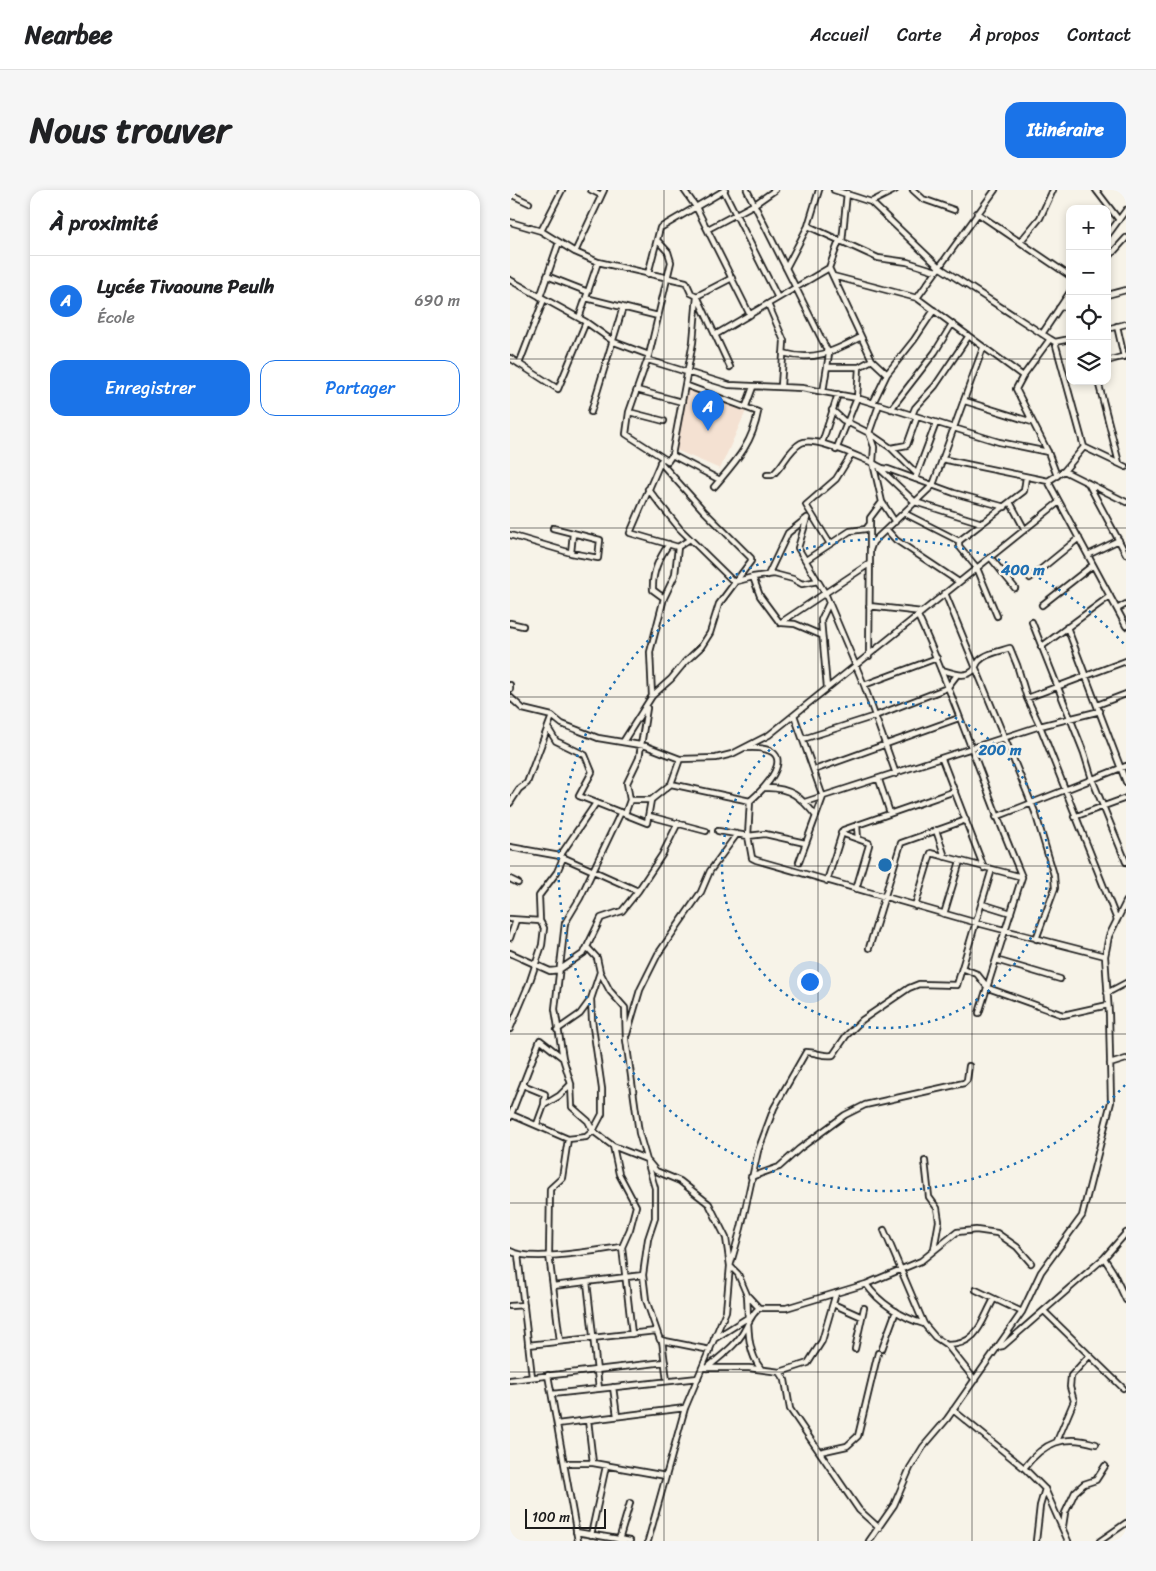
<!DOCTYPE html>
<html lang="fr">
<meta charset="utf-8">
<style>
:root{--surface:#fff;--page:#f6f6f6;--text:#202124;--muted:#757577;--line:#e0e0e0;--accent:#1a73e8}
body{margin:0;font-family:Sriracha,sans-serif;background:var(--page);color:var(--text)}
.controls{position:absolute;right:15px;top:15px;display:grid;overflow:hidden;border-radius:10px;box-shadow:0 2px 8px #0003}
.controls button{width:45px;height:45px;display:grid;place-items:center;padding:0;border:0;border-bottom:1px solid var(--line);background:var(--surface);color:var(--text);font:25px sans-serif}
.scale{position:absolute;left:15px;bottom:12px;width:81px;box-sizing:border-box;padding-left:5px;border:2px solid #1c1c1c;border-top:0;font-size:14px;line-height:18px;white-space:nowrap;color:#1c1c1c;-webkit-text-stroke:4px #f7f3e8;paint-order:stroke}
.you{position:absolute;left:299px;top:791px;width:18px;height:18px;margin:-12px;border:4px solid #fff;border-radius:50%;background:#1a73e8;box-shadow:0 0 0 8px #1a73e833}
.badge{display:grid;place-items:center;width:32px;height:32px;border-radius:50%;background:var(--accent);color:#fff;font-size:16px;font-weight:700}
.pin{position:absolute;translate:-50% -41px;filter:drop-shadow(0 1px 2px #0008)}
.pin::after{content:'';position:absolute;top:26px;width:18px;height:15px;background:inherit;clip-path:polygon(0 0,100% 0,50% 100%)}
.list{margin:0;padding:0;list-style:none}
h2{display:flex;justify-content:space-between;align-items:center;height:65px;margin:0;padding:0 20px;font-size:21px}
h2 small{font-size:16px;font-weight:400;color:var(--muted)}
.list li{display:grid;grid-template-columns:32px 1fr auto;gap:15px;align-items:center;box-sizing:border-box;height:90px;padding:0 20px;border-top:1px solid var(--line)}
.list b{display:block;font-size:19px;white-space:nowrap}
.list p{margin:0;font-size:16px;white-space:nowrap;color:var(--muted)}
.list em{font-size:16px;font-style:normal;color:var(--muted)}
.actions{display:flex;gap:10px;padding:15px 20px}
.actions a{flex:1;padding:11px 0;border:1px solid var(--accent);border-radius:15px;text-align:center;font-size:18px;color:var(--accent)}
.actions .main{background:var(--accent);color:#fff}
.icon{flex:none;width:28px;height:28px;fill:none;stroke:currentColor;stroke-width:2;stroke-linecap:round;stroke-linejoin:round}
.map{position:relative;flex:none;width:616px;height:1351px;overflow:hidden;border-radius:15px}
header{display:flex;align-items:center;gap:30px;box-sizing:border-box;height:70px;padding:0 25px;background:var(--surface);border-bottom:1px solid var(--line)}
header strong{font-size:24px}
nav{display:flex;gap:28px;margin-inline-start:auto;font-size:18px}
.intro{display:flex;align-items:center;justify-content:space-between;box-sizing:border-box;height:120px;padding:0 30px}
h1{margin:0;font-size:35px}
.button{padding:12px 22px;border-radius:15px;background:var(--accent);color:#fff;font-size:18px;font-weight:700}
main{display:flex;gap:30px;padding:0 30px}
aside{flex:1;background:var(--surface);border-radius:15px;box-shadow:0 2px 8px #0003}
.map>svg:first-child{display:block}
.built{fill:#f4e1d2}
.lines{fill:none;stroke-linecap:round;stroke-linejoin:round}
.street-casing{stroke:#1c1c1c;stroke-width:8}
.street{stroke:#f7f3e8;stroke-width:4.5}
.grid{fill:none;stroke:#1c1c1c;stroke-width:1;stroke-opacity:0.55}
.ring{fill:none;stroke:#1f6fb2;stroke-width:2.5;stroke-dasharray:2.5 5}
.centre{fill:#1f6fb2;stroke:#f7f3e8;stroke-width:2.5}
.ring-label{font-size:15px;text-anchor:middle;font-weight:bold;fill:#1f6fb2;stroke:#f7f3e8;stroke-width:5;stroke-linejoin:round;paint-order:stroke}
</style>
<header>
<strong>Nearbee</strong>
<nav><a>Accueil</a><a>Carte</a><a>À propos</a><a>Contact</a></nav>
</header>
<div class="intro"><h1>Nous trouver</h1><a class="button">Itinéraire</a></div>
<main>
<aside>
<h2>À proximité<small></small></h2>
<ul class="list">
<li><span class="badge">A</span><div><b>Lycée Tivaoune Peulh</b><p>École</p></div><em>690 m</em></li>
</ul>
<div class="actions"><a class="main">Enregistrer</a><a>Partager</a></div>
</aside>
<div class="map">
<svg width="616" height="1351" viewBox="0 0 616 1351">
<rect width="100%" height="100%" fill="#f7f3e8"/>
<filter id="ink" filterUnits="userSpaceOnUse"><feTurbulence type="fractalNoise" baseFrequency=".02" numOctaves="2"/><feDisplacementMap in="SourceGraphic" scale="10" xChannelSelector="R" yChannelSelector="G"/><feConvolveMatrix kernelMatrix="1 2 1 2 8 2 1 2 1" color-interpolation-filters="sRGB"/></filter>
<g filter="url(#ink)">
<path class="built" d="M178 198 236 221 210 279 166 260Z"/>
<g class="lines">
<g class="street-casing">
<path id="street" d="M81 0 91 5
M174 0 186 17 240 125
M237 0 319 164 313 202
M324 0 361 12 429 77 540 149 545 152 560 149
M403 0 413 9 444 20
M586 0 609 30
M214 1 268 108
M0 4 19 13
M361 12 385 0
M467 23 560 86
M0 32 31 41 65 62 88 72 176 92 181 103 187 106 220 177
M298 36 368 68 397 72 426 81
M198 39 245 14 265 0
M31 41 52 0
M597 46 616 20
M147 50 158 62 161 72 139 165 119 222 116 244 158 271 162 265 183 152 187 106
M332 52 337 3
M510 52 530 28 543 0
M65 62 94 0
M597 69 616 48
M276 78 298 36 309 0
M319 78 362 170 377 184
M138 84 150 38 215 0
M37 86 78 102
M323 86 407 108 513 186
M0 90 76 132 104 152 139 165
M597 105 616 100
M187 106 222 88
M30 107 49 52
M76 108 148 126
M407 108 485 0
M258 114 274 151 271 196
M549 118 560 115
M69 128 88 72
M607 136 614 167
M597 139 616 134
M532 144 560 102
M205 145 319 78 329 51
M540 149 513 186 506 199 538 262 547 286
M545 152 574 257 616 277
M273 163C305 172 324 161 351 147
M0 168 48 199 76 132
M138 170 219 195 292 198 347 208 489 252 538 262
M597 171 615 166
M9 174 34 109
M318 177H349L362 170
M588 191 609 273
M175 195 248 222C242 255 225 272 204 297
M127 200 172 212
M455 211 522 232
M363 213 377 184 404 150 424 120
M369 215 359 243 381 258 397 255 407 227
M236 216 243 197
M381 219 425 162 442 134
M322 220 333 230 359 243 364 257 363 273 372 312 360 328V358
M81 222 113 117
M119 222 154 231
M402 225 405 218 425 196 458 147
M312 253 328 204
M381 258 407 284
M326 260 347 208 349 177
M162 265 210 290
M432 269 538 291 554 281 574 257
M151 271 120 343 168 357
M370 279 405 312 472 333
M554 281 616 312
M257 285H262C273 277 278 260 291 253 304 246 346 266 361 272 368 275 370 279 378 279L444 303 495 317
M405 289 426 233
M538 291 616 436
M578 293 616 364
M138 299 170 339 224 392 243 387
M372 312 385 332
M500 312 515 340
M394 323 449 351
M297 328 288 358 315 403 354 495 427 468
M377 340 386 350 449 392
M0 345 61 363 88 368 90 350 43 338
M449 351 514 301 516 287
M449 351V356L467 378 487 426
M320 354 296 315 326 289 341 265
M168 357 180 349
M61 363 63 343
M578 365 609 350
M480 367 505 398
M296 370 340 341 356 339 359 335
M258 385 278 343 297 328
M520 388 569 348
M435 403 525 622 544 685 545 698 526 749
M154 408 165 385 168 357
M532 415 583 375
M359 416 412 422
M607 419 616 414
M408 426C447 511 475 601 512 687
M522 432 574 563 582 589 616 672
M0 433 13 436
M270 433 250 406 243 387 264 384 283 389 292 394 308 391
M270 433 359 374
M272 433 285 434 311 445
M557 437 616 592
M531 457 600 406
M359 466 360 360 363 352 423 295 473 158
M0 495V499
M354 495 386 584
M317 498 311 430 319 413
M142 506 140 462 154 408 143 400C142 382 149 368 159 354
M0 507 13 519 42 526 52 534 88 548 136 556 170 569 206 568 222 564 259 545 549 312
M517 508 616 471
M587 515 616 504
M590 521 530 536 607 730
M284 525 313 607 289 672
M38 538 46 551 75 565 82 582 69 606 137 633 141 610 161 594 170 569
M293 549 365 526 437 498 447 485
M113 552 142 506 161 489 175 472 191 457 200 443 209 414 241 371V368L194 321 150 272
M236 558C290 555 263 591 240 611L238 646 242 668 246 670 467 733 595 766
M432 569 474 678
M304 580 449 528
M369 590 380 623
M161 594 240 611
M255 598C280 597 291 607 306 626
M120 610H141
M295 612 530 536 517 508 507 475 500 458C491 461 476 463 469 471 466 474 466 478 463 481 453 489 442 482 431 480
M0 613 9 599 17 593 42 526
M115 624 120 610 117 593 129 568 137 518
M139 626 196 641
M486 627 616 576
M564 627 616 608
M347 635 348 649
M426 640 435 667
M208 641 238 646 255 644 295 653
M331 643 359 653V655L346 699
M0 657 50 666 128 701 152 665 168 633
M50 666 86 613
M482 679 452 778 467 784 478 798 553 825 598 815
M0 689 8 693
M317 691 333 640 445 601
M472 714 501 723
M405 716 421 663 512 687 469 823
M434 724 450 671
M0 729 30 731
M0 748 6 730
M359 758 391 653 456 630
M0 763 40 781 49 780 74 763 91 728 112 721 128 701
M486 770 550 789
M90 782 100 801 115 818 116 850 129 943 145 998V1028L138 1049 133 1085 136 1110 150 1150 200 1160
M597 803 616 793
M0 839 19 794 32 755 34 738 30 731 29 706 47 682 53 668
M47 840 70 824 81 809
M117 844 130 800 148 764 191 702 200 681 227 644
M53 868 45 819 55 733 70 708 111 622
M600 874 616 869
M13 895 35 904 34 915
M0 924 58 949 76 947 83 941 92 924V899L82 830 81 809 90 782 87 768 77 757
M0 927 30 850 53 868 61 894 62 917 78 931 83 941 103 956 109 984 126 1016 120 1039 112 1057
M27 934 34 915 49 906 61 894
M103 956 136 969 146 981 170 991 199 1014 216 1048 220 1076 228 1084 237 1105 249 1118H276L356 1094 411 1071 447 1042 466 1040 487 1043 507 1057 521 1073
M415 971 419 1007 427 1018 429 1031 424 1059
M241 987 269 977 289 959 335 925 355 915 454 893 457 890 459 876
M374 1040 414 1134 425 1147 437 1155 465 1190
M0 1061C21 1073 86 1060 112 1057L122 1144
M8 1065 22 1187
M594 1068 603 1082 616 1110
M77 1092 89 1199
M356 1094C369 1113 393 1128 414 1134
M43 1096 133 1085
M466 1100 512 1122
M237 1105C239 1130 235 1159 251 1179
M323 1114 352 1127
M0 1116 14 1115
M534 1121 613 1198
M204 1149 239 1127
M152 1150 157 1191
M50 1151 39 1065 40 999 52 988 58 949
M18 1155 146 1141
M437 1155C468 1155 471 1132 484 1109
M487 1157 493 1156 594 1068 616 1043
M345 1159 354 1118
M372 1159 386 1121
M193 1178H239L270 1182 275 1190 280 1219 349 1320 369 1338
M197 1178C209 1167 226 1156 234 1141 240 1131 239 1127 249 1118
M270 1182 298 1173 312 1151 326 1103
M38 1185 68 1351
M0 1190 155 1172
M103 1197 107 1226
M42 1204 188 1188
M443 1220 514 1278 535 1299 558 1351
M78 1230 83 1273
M47 1234 175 1218
M547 1251 564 1211 560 1197 561 1186 579 1166
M310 1262 337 1256 348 1246 368 1163
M54 1273H83L156 1286
M514 1278C534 1252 554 1244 586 1254
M553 1336 555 1323 565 1302 574 1294 586 1290 595 1276
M66 1342 120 1351
M81 1345 96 1276
M109 1350 120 1313
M138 1351 175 1218 216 1121 220 1076 231 1038 248 961 264 918 296 862C306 862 314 867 323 865L336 846 352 830 399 798 409 794 447 795 452 778
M359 1351 384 1315 400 1278 413 1257 437 1229 512 1122 531 1082 572 1026 601 912 599 824 595 766 599 746 616 712
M526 1351 530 1316 535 1299
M590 1351 616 1333"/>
</g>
<use href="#street" class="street"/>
</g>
</g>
<path class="grid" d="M154 0V1351M308 0V1351M462 0V1351M0 169H560M597 169H616M0 338H616M0 507H616M0 676H616M0 844H616M0 1013H616M0 1182H616"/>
<g class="ring">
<circle cx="375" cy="675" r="163"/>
<path d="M615 895A326 326 0 1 1 615 455"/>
</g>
<circle cx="375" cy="675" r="8" class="centre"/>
<g class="ring-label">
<text x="513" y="385">400 m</text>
<text x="490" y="565">200 m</text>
</g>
</svg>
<div class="controls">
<button>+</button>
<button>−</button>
<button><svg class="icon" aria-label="locate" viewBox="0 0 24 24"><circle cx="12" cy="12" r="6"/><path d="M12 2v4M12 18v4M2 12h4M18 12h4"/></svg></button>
<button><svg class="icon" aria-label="layers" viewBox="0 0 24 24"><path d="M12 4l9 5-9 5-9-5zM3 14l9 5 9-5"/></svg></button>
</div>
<div class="scale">100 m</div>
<div class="you"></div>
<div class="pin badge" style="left:198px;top:241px">A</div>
</div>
</main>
